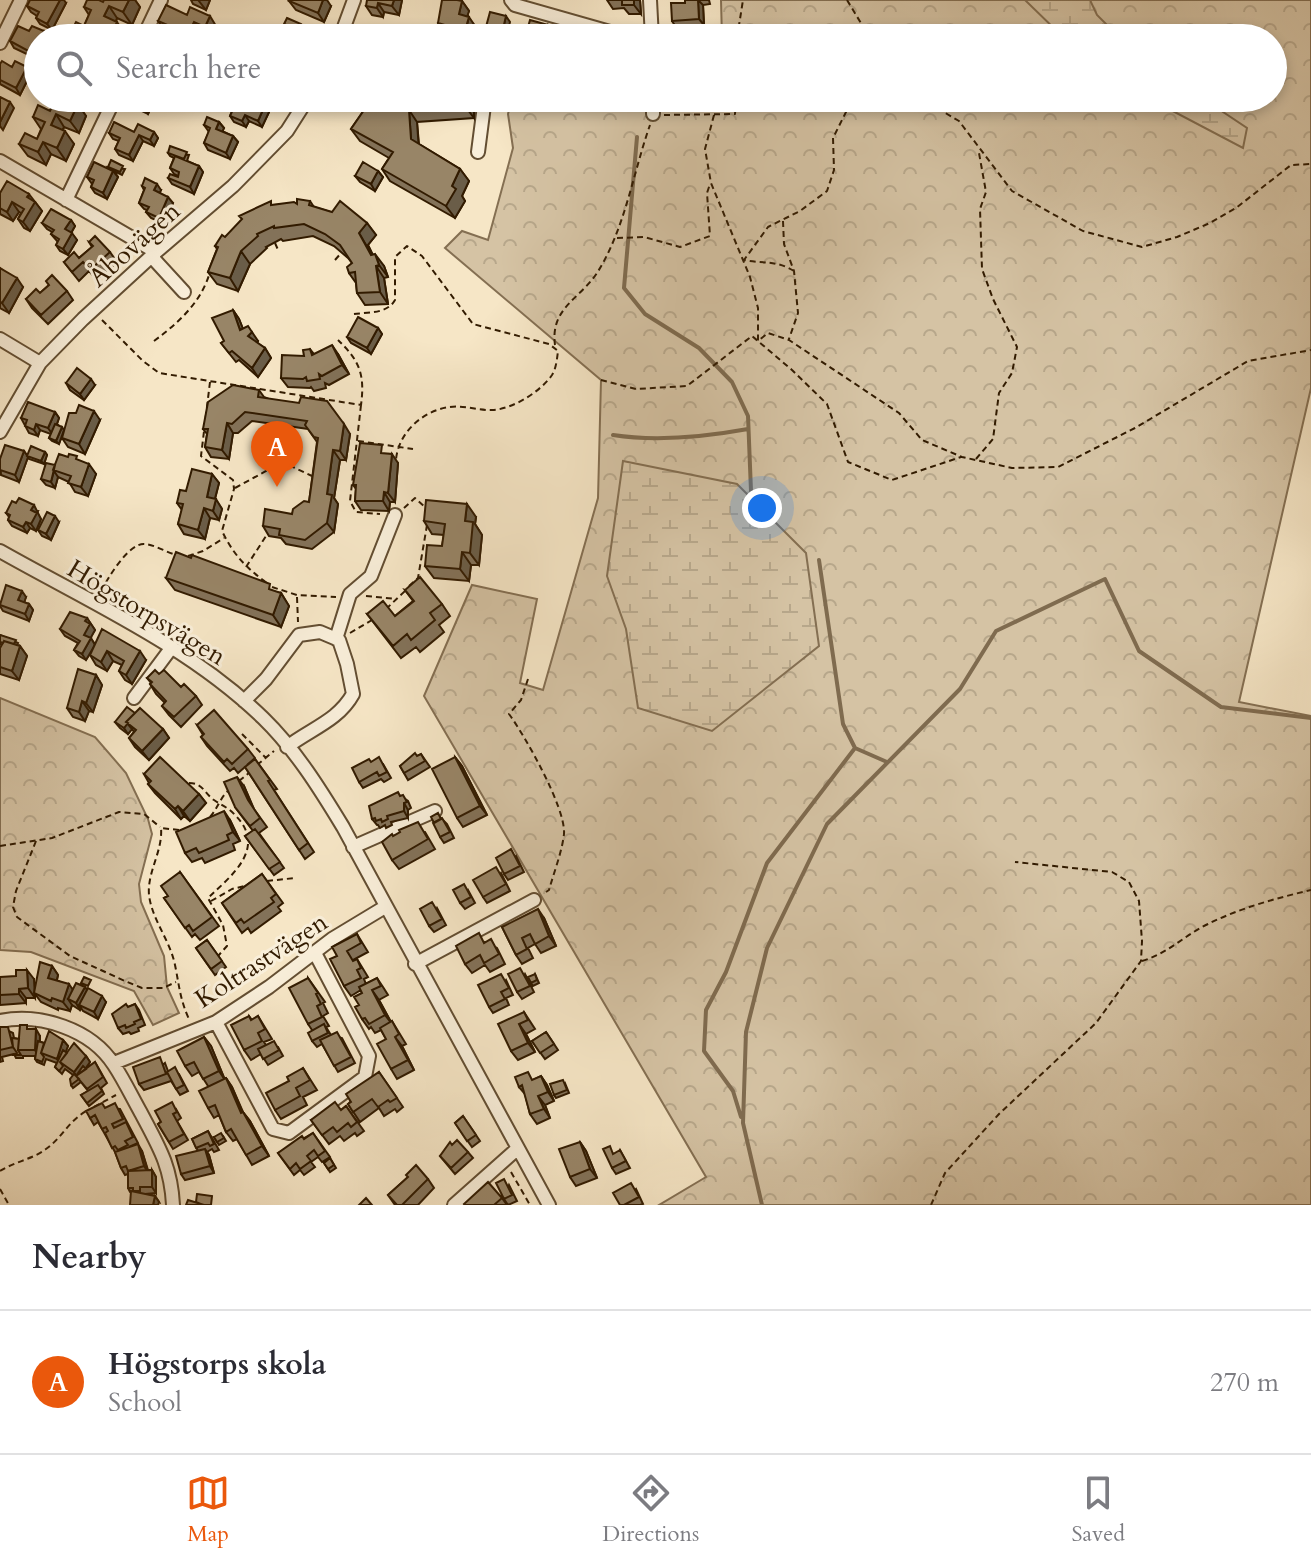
<!DOCTYPE html>
<meta charset="utf-8">
<style>
:root{--surface:#fff;--page:#f2f2f3;--text:#2b2b33;--muted:#7c7c81;--line:#e1e1e2;--accent:#ea580c}
body{margin:0;font-family:Cardo,serif;background:var(--page);color:var(--text)}
.you{position:absolute;left:762px;top:508px;width:28px;height:28px;margin:-20px;border:6px solid #fff;border-radius:50%;background:#1a73e8;box-shadow:0 0 0 12px #1a73e833}
.badge{display:grid;place-items:center;width:52px;height:52px;border-radius:50%;background:var(--accent);color:#fff;font-size:26px;font-weight:700}
.pin{position:absolute;translate:-50% -66px;filter:drop-shadow(0 2px 4px #0008)}
.pin::after{content:'';position:absolute;top:42px;width:28px;height:24px;background:inherit;clip-path:polygon(0 0,100% 0,50% 100%)}
.list{margin:0;padding:0;list-style:none}
h2{display:flex;justify-content:space-between;align-items:center;height:104px;margin:0;padding:0 32px;font-size:34px}
h2 small{font-size:26px;font-weight:400;color:var(--muted)}
.list li{display:grid;grid-template-columns:52px 1fr auto;gap:24px;align-items:center;box-sizing:border-box;height:144px;padding:0 32px;border-top:2px solid var(--line)}
.list b{display:block;font-size:30px;white-space:nowrap}
.list p{margin:0;font-size:26px;white-space:nowrap;color:var(--muted)}
.list em{font-size:26px;font-style:normal;color:var(--muted)}
.icon{flex:none;width:44px;height:44px;fill:none;stroke:currentColor;stroke-width:2;stroke-linecap:round;stroke-linejoin:round}
.map{position:relative;flex:none;width:1311px;height:1205px;overflow:hidden}
.search{position:absolute;background:var(--surface);box-shadow:0 4px 12px #0003;left:24px;right:24px;top:24px;height:88px;display:flex;align-items:center;gap:20px;box-sizing:border-box;padding:0 28px;border-radius:44px;color:var(--muted);font-size:30px}
.sheet{height:248px;background:var(--surface)}
nav{display:flex;justify-content:space-around;align-items:center;box-sizing:border-box;height:112px;border-top:2px solid var(--line);background:var(--surface);font-size:22px;color:var(--muted)}
nav a{display:grid;justify-items:center;gap:4px}
nav .on{color:var(--accent)}
.map>svg:first-child{display:block}
.forest{fill:url(#forest-crowns);stroke:#846f52;stroke-width:2}
.wetland{fill:url(#wetland-marsh);stroke:#846f52;stroke-width:2}
.lines{fill:none;stroke-linecap:round;stroke-linejoin:round}
.stream{stroke:#7f6b4f;stroke-width:4}
.minor-casing{stroke:#634e32;stroke-width:16}
.path{stroke:#321b00;stroke-width:2;stroke-dasharray:6 4;stroke-linecap:butt}
.minor{stroke:#f9efda;stroke-width:12}
.wall{fill:#837259;stroke:#321b00;stroke-width:2}
.shaded-wall{fill:#6a5d48;stroke:#321b00;stroke-width:2}
.building{fill:#988567;stroke:#321b00;stroke-width:2}
.labels{text-anchor:middle;stroke-width:6;stroke-linejoin:round;paint-order:stroke}
.street-label{font-size:26px;fill:#321b00;stroke:#f9efda}
</style>
<div class="map">
<svg width="1311" height="1205" viewBox="0 0 1311 1205">
<defs>
<pattern id="forest-crowns" width="20" height="18" patternUnits="userSpaceOnUse" patternTransform="scale(2)"><rect width="20" height="18" fill="#d5c3a4"/><path d="M2 6a3 3 0 1 1 6 0M12 15a3 3 0 1 1 6 0" fill="none" stroke="#b7a78b"/></pattern>
<pattern id="wetland-marsh" width="20" height="14" patternUnits="userSpaceOnUse" patternTransform="scale(2)"><rect width="20" height="14" fill="#d5c3a4"/><path d="M1 5h8M5 5V1M11 12h8M15 12V8" fill="none" stroke="#b7a78b"/></pattern>
</defs>
<rect width="100%" height="100%" fill="#f6e6c6"/>
<filter id="stains"><feTurbulence type="fractalNoise" baseFrequency=".0025" numOctaves="4"/><feColorMatrix values="0 0 0 0 .2 0 0 0 0 .09 0 0 0 0 .02 0 0 0 .5 -.17"/></filter>
<radialGradient id="worn" r=".72"><stop offset=".6" stop-color="#630" stop-opacity="0"/><stop offset="1" stop-color="#630" stop-opacity=".3"/></radialGradient>
<path class="forest" d="M721 0H1311V388L1239 702 1311 716V1205H659L706 1177 424 696 472 585 537 599 520 683 543 690 598 498 601 380 445 248 462 231 488 240 513 148 508 114 512 98H618L651 106 725 100V98H1273V38H722Z
M0 698 95 737 126 773 148 819 152 834 139 884 141 902 164 956 167 987 179 1013 153 1025 134 991 31 952 0 950Z"/>
<path class="wetland" d="M1025 0H1090L1097 15 1120 38H1064Z
M1148 98H1202L1247 128 1243 148Z
M623 461 737 484 806 553 819 646 712 731 638 708 626 629 607 576Z"/>
<g class="lines">
<path class="stream" d="M637 137 624 288 645 314 699 348 732 382 748 416 751 491
M613 435C658 442 704 437 748 429
M819 560 843 724 855 748 887 762
M741 1117 733 1091 704 1051 706 1010 726 972 767 863 855 748
M762 1205 743 1123 746 1032 767 948 827 824 960 689 996 631 1105 579 1139 651 1221 707 1311 718"/>
<g class="minor-casing">
<path id="minor" d="M511 0 515 5 631 38
M650 0 652 38
M143 38 161 0
M340 38 354 0
M0 43 21 0
M653 98V114
M478 152 485 98
M0 161 156 252
M66 200 115 98
M151 256 184 292
M0 339 40 363
M0 432 40 363 83 319 156 252 233 186 287 131 308 98
M0 551C90 602 189 646 263 718 295 749 320 789 343 827L549 1205
M336 639 350 594 371 576 395 515
M134 698 172 647
M244 701 266 679 299 635 320 632 339 640 347 664 353 694C338 721 310 729 287 747
M353 847 435 811
M415 964 534 900
M0 1021C40 1013 91 1029 114 1065 124 1080 132 1097 141 1113 159 1147 171 1166 173 1205
M216 1022 273 1129 289 1133 365 1077 369 1056 315 953
M114 1063 216 1022 269 987 332 939 385 907
M454 1205 517 1149"/>
</g>
<path class="path" d="M847 0 870 38
M737 38 743 0
M920 98 959 121 1012 191 1083 231 1142 247 1177 237 1210 223 1236 208 1291 165 1311 164
M664 115 735 114 736 98
M714 115 705 149 711 183 750 277 758 308V341L768 333 789 340 899 413 922 440 962 457 1012 468 1058 467 1135 428 1248 361 1311 350
M783 221 784 244 794 271 798 313 789 339
M617 238 644 237 680 247 710 236 707 193 710 184
M275 243 279 252
M335 260 342 252
M794 271C776 260 765 264 744 260L768 227 800 211 827 191 834 170 833 138 853 98
M354 314C369 312 387 314 395 300V257L407 246 422 256 473 324 549 344 558 351C557 359 556 369 552 375 540 392 514 408 494 410 479 411 465 405 450 407 423 410 398 433 396 460
M102 320 143 361 159 373 361 405C365 375 360 361 338 340
M154 341C178 323 201 303 210 272
M555 345C550 308 580 299 597 273 625 229 633 173 650 125
M601 380 636 389 687 386 752 336 792 370 827 404 848 462 892 480 961 457
M210 382 201 456 233 480 234 489 222 531C233 554 246 568 267 583
M361 405 350 501 356 512 380 514
M358 441 413 449
M976 459 993 439 999 393 1012 373 1017 347 993 299 982 269 980 209 986 192 979 153
M277 464 283 426
M235 488 277 465 293 467 312 476
M404 508 415 498 426 508
M188 556 203 551 224 538
M246 567 268 533
M409 586 418 578 427 525
M272 587 297 595 336 597
M101 591C108 578 129 542 145 544 156 545 167 553 177 555
M366 596 396 599
M297 597 298 622
M386 609 405 591
M350 633 372 620
M528 679 521 700 509 714C525 736 566 808 564 834 562 852 554 872 549 890L546 892
M242 734 266 758
M257 765 274 751
M239 781 250 772
M189 783C203 783 204 793 214 800 221 805 229 808 235 815 268 848 231 876 208 898L223 925 227 946 218 956
M210 817C218 808 220 798 228 791
M179 830 161 828C163 851 147 872 149 895 152 920 170 940 175 965 179 984 180 1000 189 1019
M36 841 16 891 13 907 17 917 70 956 125 981 142 988H163L176 982
M0 846 52 838 119 812 144 814 160 827
M267 881 295 878
M211 901 232 889 249 885
M1142 961C1167 954 1185 935 1208 924 1240 908 1277 898 1311 890
M94 1107 116 1095
M0 1171C14 1162 33 1159 46 1149 63 1137 68 1121 88 1110
M511 1172 530 1205
M0 1189 9 1205
M931 1205 945 1173 999 1114 1096 1023 1141 961 1142 941 1139 901 1129 882 1112 872 1015 862"/>
<use href="#minor" class="minor"/>
</g>
<path class="wall" d="M104 0H135L140 7 132 25 117 18 116 22 126 35 124 38H73L70 34 84 26 89 15 84 7 103 2Z
M191 0H210L206 10 193 4Z
M402 0 399 15 384 12 383 17 372 15 366 6Z
M607 0H640L641 14H629L624 8 613 9Z
M685 0H709L710 4 703 5 704 25 676 27 672 21 685 3Z
M289 1 331 6 324 22 296 10Z
M462 1 469 11 467 16 475 26 472 38H458L457 36 445 33 438 23Z
M66 3 52 30 40 24 36 18 37 16 31 12 27 6Z
M187 15 216 26 211 36 200 31 197 38H182L165 30 158 21Z
M29 31H44L48 38 37 59 14 48 10 41Z
M0 64 12 67 31 73 20 95 0 84Z
M51 98H96L92 106 77 99 75 103 86 116 79 133 64 127 62 130 74 144 66 161 51 154 46 165 28 156 19 144 37 139 41 129 33 117 50 111 54 102Z
M125 98H168L165 104 155 99 148 114 129 105Z
M238 98H253L252 100 269 112 262 127 249 121 246 127 234 122 230 116Z
M474 98V118L417 122 419 144 460 169 469 181 462 196 465 201 455 218 390 181 382 169 389 158 360 141 351 129 371 100Z
M219 122 224 128 222 131 233 136 238 142 230 159 208 150 204 143 209 132 204 125Z
M154 132 158 138 154 146 143 141 133 161 119 155 115 149 119 141 113 139 109 133Z
M168 153 189 155 187 161 199 166 203 172 194 194 172 184 168 178 178 176 174 174 170 168 174 158 170 156Z
M108 167 125 169 122 175 114 171 118 177 107 199 95 193 91 187 92 184 87 177 110 169Z
M378 171 383 177 375 191 360 182 355 176Z
M142 186 161 190 159 193 173 203 164 224 151 218 146 212 147 210 144 209 139 203 144 190Z
M0 193 35 202 42 211 30 231 24 228 18 219 21 213 19 212 13 221 0 214Z
M310 201 314 207 367 223 376 235 368 245 372 254 384 266 388 277 384 278 388 304 365 305 357 293 356 283 349 273 352 263 348 258 334 246 313 236 283 241 281 239 266 247 267 248 250 264 238 291 217 284 208 272 217 249 215 246 225 237 274 205 297 204Z
M71 220 75 226 71 233 77 240 68 255 60 251 56 245 58 242 51 234 52 232 47 229 42 223Z
M89 242 110 252 117 262 97 280 89 271 79 281 64 262 79 258 92 247Z
M0 268 23 287 9 313 0 308Z
M46 281 67 291 73 300 48 324 32 308 26 299 40 293 49 285Z
M233 310 239 319 243 329 258 341 257 343 265 348 271 358 258 377 239 360 236 362 221 343 224 341Z
M378 328 382 334 371 354 351 343 347 337Z
M310 349 314 354H338L349 374 329 385 325 383 326 388 314 391 311 387 310 388 288 387 281 378 304 356Z
M66 383 95 385 84 400 70 390Z
M259 390 264 397 350 434 346 460H340L334 498 338 504 334 532 312 549 286 544 281 538 269 536 263 526 292 514 309 502 317 442 308 429 252 421 238 433H233L229 459 211 457 205 447 207 434 203 429Z
M55 412 59 418 57 424 64 430 59 444 52 441 49 438 51 434 40 430 38 436 29 433 21 418Z
M100 420 85 454 68 447 62 438Z
M24 451 28 457 19 482 1 475 0 459Z
M45 452 47 455 44 464 29 459 27 456Z
M388 454 398 463 395 502H390L389 511 361 510 355 501 356 489 353 485Z
M80 461 96 474 88 496 75 492 69 482 58 477 55 488 46 485 41 479 55 465Z
M212 474 219 483 215 499 222 509 219 520 210 518 205 539 184 534 178 524 182 510 177 503 186 491Z
M38 511 37 513 41 519 36 531 30 528 27 533 12 526 8 520 9 517 6 513Z
M476 517 475 524 482 535 479 565H471L469 581 434 578 425 566 442 546 444 535 432 534 424 521Z
M59 522 51 540 42 536 38 530Z
M166 578 276 592 281 593 289 606 281 627 175 590Z
M405 590 442 604 450 616 439 625 444 632 420 652 416 647 401 658 367 614 395 616 413 601Z
M26 597 24 602 29 604 33 610 29 621 3 611 0 606V602Z
M87 618 95 630 90 638 95 644 146 660 132 684 125 680 119 671 122 665 113 661 107 671 96 665 90 655 94 647 86 660 79 656 74 650 78 643 65 636 60 629Z
M0 635 18 643 17 645 20 646 27 656 19 680 0 674V648L2 645 0 644Z
M159 674 196 696 202 705 181 727 169 715 162 706 165 703 156 694 150 684 151 683 147 678Z
M96 675 102 685 93 712 89 711 85 721 73 717 67 708Z
M135 713 163 729 169 738 149 760 135 747 129 738 134 732 132 729 128 734 120 728 115 722Z
M197 725 248 749 255 758 247 765 255 759 277 789 274 790 314 852 305 859 245 767 238 773 234 768 230 771 207 746 201 737 203 735Z
M421 754 430 767 408 780 400 766Z
M455 757 462 766 487 815 463 827 457 818Z
M371 762 383 764 391 778 384 782 381 779 363 788 359 782Z
M144 774 199 794 206 803 190 821 184 816 181 819 155 793 148 784 149 783Z
M244 786 254 809 267 827 259 833 284 868 274 875 245 836 253 831 235 807Z
M401 796 408 801 411 808 408 810V818L391 822 392 825 386 828 385 825 380 828 378 825H377L372 819Z
M442 819 447 824 454 838 444 843 440 837Z
M230 820 240 841 233 844 235 850 205 863 202 858 192 862 185 853Z
M425 832 435 849 399 869 392 860 393 836Z
M516 856 524 872 508 880 504 874Z
M180 872 219 926 200 940 195 934 192 937 164 898 168 896Z
M501 873 510 891 487 903 483 897Z
M262 874 283 903 278 907 281 911 251 933 248 928 242 933 222 903Z
M468 890 475 903 465 909 460 903Z
M437 908 446 925 434 932 429 926Z
M544 918 556 946 541 953 535 944 528 948 533 958 522 964 516 955 502 927Z
M357 934 368 952 353 960 354 961 357 959 368 977 364 979 366 984 377 978 383 987 388 995 379 1000 391 1022 392 1021 406 1044 402 1046 414 1070 397 1079 391 1069 386 1039 381 1030 375 1033 371 1027 369 1029 362 1019 359 1005 362 993 361 990 351 996 344 986 337 956Z
M207 940 226 967 215 975 196 948Z
M485 942 497 948 505 964 490 972 485 965 472 973 465 964Z
M52 966 58 975 57 980 73 989 85 987 87 990 106 1002 98 1019 83 1011 81 1008 80 1010 72 1005 70 1011 58 1008V1010L41 1002 35 994V998H26V1003L0 1005V977L34 979V991Z
M525 974 534 992 522 999 517 992Z
M535 974 539 983 533 986 531 983Z
M308 978 325 1002 323 1003 328 1013 323 1016 329 1026 326 1027 331 1035 342 1038 355 1063 338 1072 322 1044 317 1047 312 1041V1030L308 1024Z
M506 980 513 995 506 998 509 1005 493 1013 489 1007Z
M135 1004 139 1010 145 1025 138 1028 139 1031 131 1034 129 1032 123 1034 118 1028 128 1007Z
M524 1012 535 1029 526 1034 535 1052 518 1060 511 1051Z
M249 1016 252 1020 258 1016 272 1039 264 1042 266 1045 278 1047 283 1056 268 1065 261 1054 251 1060 244 1050Z
M0 1027 13 1033 14 1038 19 1039 30 1029 40 1036V1042L44 1043 63 1040 68 1046 65 1052 86 1056 90 1062 86 1069 95 1062 107 1083 101 1088 104 1094 89 1106 81 1095 88 1091 81 1082 73 1088 71 1085 73 1075 65 1069 62 1074 55 1067 57 1063 46 1059 44 1065 37 1062 35 1059V1056H23V1058H16L14 1054 2 1057 3 1061 0 1062Z
M546 1032 558 1050 545 1059 532 1041Z
M204 1037 211 1046 224 1078H226L232 1087 243 1112 250 1121 269 1156 252 1165 237 1139 233 1141 226 1132 219 1115 214 1118 208 1108V1086L199 1072 192 1076 185 1066Z
M165 1063 168 1071 179 1074 188 1091 180 1095 171 1081 144 1090 139 1084Z
M303 1068 317 1090 303 1097 307 1105 281 1119 275 1110 289 1081Z
M379 1072 403 1107 397 1112 395 1109 384 1116 379 1108 360 1122 348 1104Z
M541 1076 547 1085 554 1101 545 1105 550 1118 537 1124 530 1114 525 1094 519 1087Z
M565 1083 569 1093 556 1098 554 1095Z
M346 1106 364 1131 357 1136 355 1133 344 1141 340 1136 329 1144 311 1120 341 1110Z
M106 1108 120 1109 138 1143 131 1146 142 1151 148 1170H152L156 1177V1193L145 1194 155 1196 159 1202 130 1192 128 1188V1174L125 1175 121 1168 115 1152 98 1122 94 1125 90 1118Z
M176 1109 181 1118 177 1121 188 1140 173 1149 158 1124Z
M463 1116 480 1141 472 1147 455 1123Z
M208 1131 219 1150 214 1152 212 1149 207 1152 209 1155 214 1173 185 1180 181 1174 198 1151 192 1139Z
M313 1133 330 1157 322 1162 318 1157 311 1162 315 1167 304 1175 300 1170 294 1175 278 1153Z
M223 1136 226 1141 219 1145 214 1137Z
M580 1142 586 1151 597 1178 576 1186 570 1177Z
M452 1145 468 1152 473 1158 455 1174 440 1156Z
M620 1150 630 1168 616 1174 612 1168Z
M330 1158 336 1168 330 1172 324 1163Z
M408 1177 428 1179 434 1188 418 1205H395L388 1195Z
M509 1185 517 1201 508 1205 504 1199Z
M636 1189 643 1204 640 1205H620Z
M502 1198 507 1205H464Z"/>
<path class="shaded-wall" d="M60 0H64L66 3 52 30 47 24Z
M129 0H135L140 7 132 25 123 12Z
M200 0H210L206 10 199 1Z
M323 0H327L331 6 324 22 318 13Z
M394 0H402L399 15 392 6Z
M634 0H640L641 14 634 5Z
M698 0 703 5 704 25 699 19Z
M462 1 469 11 465 23 459 14Z
M378 3 384 12 383 17 377 8Z
M109 6 117 18 113 28 104 16Z
M210 16 216 26 211 36 205 27Z
M506 16 510 22 507 35 503 29Z
M469 17 475 26 472 38H464Z
M117 22 126 35 124 38H110Z
M194 22 200 31 197 38H190L188 34Z
M548 25 554 35 553 38 544 37Z
M44 31 48 38H40Z
M38 42V57L37 59 32 53Z
M27 67 31 73 20 95 16 88Z
M64 98H76L77 99 72 110Z
M86 98H96L92 106Z
M148 98 155 99 148 114 144 108Z
M466 98H474V118L465 106Z
M10 102 14 108 3 130 0 126V122Z
M78 104 86 116 79 133 70 121Z
M265 105 269 112 262 127 258 121Z
M409 110 417 122 419 151 411 139Z
M56 114 64 127 59 137 51 125Z
M245 115 249 121 246 127 242 121Z
M219 122 224 128 221 135 216 129Z
M65 131 74 144 66 161 57 148Z
M154 132 158 138 154 146 150 140Z
M139 135 143 141 133 161 129 155Z
M233 136 238 142 230 159 226 153Z
M43 142 51 154 46 165 38 152Z
M199 166 203 172 194 194 190 187Z
M460 169 469 181 462 196 465 201 455 218 446 206 452 186Z
M113 171 118 177 107 199 103 193Z
M378 171 383 177 375 191 371 184Z
M157 184 161 190 158 197 154 190Z
M29 194 42 211 30 231 23 222Z
M168 197 173 203 164 224 159 218Z
M12 202 19 212 13 221 7 212Z
M71 220 75 226 70 235 65 229Z
M367 223 376 235 368 245 379 267 359 233Z
M72 233 77 240 68 255 63 249Z
M241 251 250 264 238 291 230 278Z
M375 254 384 266 388 277 379 265Z
M376 266 384 278 388 304 380 292Z
M17 278 23 287 9 313 2 303Z
M233 310 239 319 247 339 240 330Z
M378 328 382 334 371 354 367 348Z
M252 332 258 341 254 346 248 336Z
M332 345 338 354 349 374 342 365Z
M265 348 271 358 258 377 252 368Z
M91 379 95 385 84 400 80 394Z
M94 411 100 420 85 454 79 444Z
M55 412 59 418 53 435 48 428Z
M227 423 233 433 229 459 222 450Z
M36 424 40 430 38 436 34 430Z
M344 424 350 434 346 460 340 451Z
M62 427 64 430 59 444 56 441Z
M333 450 340 460 334 498 338 504 334 532 327 523V494Z
M24 451 28 457 19 482 15 475Z
M45 452 47 455 44 464 41 461Z
M392 454 398 463 395 502 388 493Z
M89 464 96 474 88 496 81 487Z
M54 471 58 477 55 488 51 482Z
M212 474 219 483 213 506 207 497Z
M384 492 390 502 389 511 383 501Z
M216 499 222 509 219 520 213 511Z
M467 504 476 517 475 524 482 535 479 565 470 553 465 521Z
M34 505 41 519 36 531 31 524V510Z
M204 508 210 518 205 539 198 530Z
M55 516 59 522 51 540 46 534Z
M26 522 30 528 27 533 23 527Z
M462 552 471 565 469 581 460 569Z
M22 591 26 597 23 606 18 600Z
M281 593 289 606 281 627 273 615Z
M29 604 33 610 29 621 25 614Z
M87 618 95 630 89 641 84 635 85 621Z
M91 638 95 645 86 660 82 654Z
M20 646 27 656 19 680 12 671Z
M107 651 113 661 107 671 101 662Z
M140 651 146 660 132 684 126 675Z
M96 675 102 685 93 712 86 703Z
M82 701 89 711 85 721 79 712Z
M127 723 132 729 128 734 124 728Z
M163 729 169 738 149 760 142 751Z
M455 757 462 766 487 815 480 806Z
M237 777 244 786 254 810 248 800Z
M199 794 206 803 190 821 183 811Z
M404 803 408 810V818L404 811Z
M178 806 184 816 181 819 175 809Z
M224 811 230 820 240 841 233 832Z
M538 909 544 918 556 946 549 936Z
M52 966 58 975 55 987 48 978Z
M27 970 34 979 35 998 28 988Z
M69 984 75 993 68 999 72 1005 70 1011 63 1002Z
M85 987 89 993 79 1005 81 1008 80 1010 76 1003Z
M19 989 26 998V1003L19 994Z
M372 990 379 1000 392 1024 385 1015Z
M102 996 106 1002 98 1019 94 1012Z
M519 1024 526 1034 535 1052 528 1043Z
M36 1029 40 1036 39 1057 35 1050Z
M204 1037 211 1046 225 1080 219 1071Z
M395 1037 402 1046 414 1070 408 1060Z
M63 1040 68 1046 61 1065 57 1059Z
M86 1056 90 1062 78 1079 74 1072Z
M541 1076 547 1085 554 1101 548 1092Z
M226 1078 232 1087 247 1123 241 1113Z
M538 1096 545 1105 550 1118 544 1109Z
M243 1112 250 1121 269 1156 262 1146Z
M580 1142 586 1151 597 1178 590 1169Z
M138 1144 142 1151 148 1172 144 1166Z
M205 1149 209 1155 214 1173 210 1166Z
M152 1170 156 1177V1193L152 1187Z
M155 1196 159 1202 158 1205H153Z"/>
<path class="building" d="M30 0H60L47 24 36 18 39 12 27 6Z
M87 0H99L103 2 104 0H129L123 12 109 6 104 16 117 22 110 38 97 34 95 38H79L70 34 76 22 84 26 91 10 84 7Z
M290 0H323L318 13 289 1Z
M367 0H394L392 6 378 3 377 8 366 6Z
M442 0H457L462 1 459 14 469 17 463 37 456 35 458 29 438 23Z
M622 0H634V5H622Z
M685 0H698L699 19 672 21 671 3H685Z
M166 5 187 15 190 7 210 16 205 27 194 22 188 34 158 21Z
M490 12 506 16 503 29 513 31 511 38H483Z
M287 18 301 24 299 29 312 34 310 38H287L291 27 284 24Z
M530 20 548 25 544 37 547 38H525Z
M18 26 29 31 32 26 44 31 40 38H38V42L32 53 10 41Z
M566 30 590 37 589 38H564Z
M705 33V38H685V34Z
M2 61 12 67 15 61 27 67 16 88 0 80V64Z
M0 97 10 102 0 122Z
M56 98H65L78 104 70 121 56 114 51 125 65 131 57 148 43 142 38 152 19 144 25 133 37 139 45 122 33 117 38 105 50 111Z
M125 98H148L144 108Z
M238 98H248L265 105 258 121 245 115 242 121 230 116Z
M392 98H466L465 106 409 110 411 139 460 169 452 186 456 189 446 206 382 169 393 152 351 129 371 100Z
M207 117 219 122 216 129 233 136 226 153 204 143 210 128 204 125Z
M114 122 134 132 138 124 154 132 150 140 139 135 129 155 115 149 120 138 109 133Z
M170 146 187 152 184 159 168 153Z
M175 156 199 166 190 187 168 178 170 174 178 177 179 172 170 168Z
M111 160 123 166 120 172 108 167Z
M94 162 113 171 103 193 91 187 94 180 87 177Z
M363 162 378 171 371 184 355 176Z
M145 178 157 184 154 190 168 197 159 218 146 212 149 207 139 203 145 188 142 186Z
M7 181 29 194 27 197 35 202 23 222 18 219 24 209 12 202 7 212 0 208V193Z
M297 199 310 201 309 205 332 212 340 201 367 223 359 233 371 255 375 254 379 265 376 266 380 292 357 293 355 272 349 273 347 267 352 263 340 245 325 234 304 224 274 228V226L257 234 258 236 241 251 230 278 208 272 218 247 215 246 222 235 225 237 242 219 239 216 271 201V205L294 202 297 204Z
M51 209 71 220 65 229 72 233 63 249 56 245 59 239 51 234 54 230 42 223Z
M95 236 110 252 90 270 83 262 72 272 64 262 74 252 79 258 93 246 89 242Z
M0 268 17 278 2 303 0 302Z
M52 275 67 291 41 315 26 299 36 289 40 293 49 285 46 281Z
M233 310 240 330 248 326 252 332 248 336 265 348 252 368 232 351 229 353 221 343 224 341 212 318Z
M358 317 378 328 367 348 347 337Z
M332 345 342 365 322 376 319 374 320 379 307 381 306 377 303 379 281 378 282 355 304 356 303 350 310 349 312 355Z
M77 368 91 379 80 394 66 383Z
M233 385 259 390 258 397 299 403 301 397 327 401 344 424 340 451 333 450 327 494 332 495 327 523 305 540 279 535 280 529 263 526 265 509 292 514 293 509 304 501 309 502 318 438 314 437 305 425 307 421 245 412 232 424 227 423 222 450 205 447 208 429H203L208 402Z
M28 402 55 412 48 428 36 424 34 430 25 426 27 420 21 418Z
M79 405 94 411 79 444 62 438 69 413H76Z
M55 424 62 427 56 441 49 438Z
M360 443 382 445 381 453 392 454 388 493 384 492 383 501H355L356 485H353Z
M5 445 24 451 15 475 0 470V459Z
M31 446 45 452 41 461 27 456Z
M59 454 68 457 69 454 77 456 76 459 89 464 81 487 68 483 71 476 53 470Z
M46 463 55 465 51 482 41 479Z
M192 469 212 474 207 497 216 499 213 511 204 508 198 530 178 524 183 504 177 503 180 490 186 491Z
M19 498 34 505 31 510 37 513 31 524 26 522 23 527 8 520 10 515 6 513 12 501 16 503Z
M426 500 467 504 465 521 473 522 470 553 462 552 460 569 425 566 427 545 442 546 445 524 424 521Z
M47 512 55 516 46 534 38 530Z
M176 552 191 558 192 555 270 584 269 589 281 593 273 615 166 578Z
M420 577 442 604 430 613 435 620 411 640 407 634 393 646 367 614 383 601 395 616 414 601 405 590Z
M6 585 22 591 18 600 29 604 25 614 0 605Z
M70 612 87 618 85 621 90 624 84 635 91 638 82 654 74 650 80 641 60 629Z
M102 629 140 651 126 675 119 671 124 661 107 651 101 662 90 655Z
M0 635 16 640 14 644 4 641 3 643 0 642Z
M4 641 20 646 12 671 0 667V648Z
M78 669 96 675 86 703 82 701 79 712 67 708Z
M155 670 159 674 164 670 181 687 184 684 196 696 174 717 162 706 166 701 150 684 152 682 147 678Z
M127 707 135 713 126 722 128 723 124 728 115 722Z
M140 708 163 729 142 751 129 738 136 730 126 722Z
M214 710 248 749 232 764 227 759 224 762 201 737 204 734 197 725Z
M415 753 417 756 421 754 425 761 404 773 400 766Z
M160 757 199 794 183 811 178 806 175 809 148 784 151 781 144 774Z
M379 757 387 772 379 776 377 772 359 782 352 768 369 759 371 762Z
M455 757 480 806 457 818 432 769Z
M255 759 270 780 268 781 308 843 299 850 245 767Z
M237 777 248 800 260 818 250 826 235 807 224 782Z
M398 792 400 796 403 795 407 802 404 803V811L387 816 388 819 382 822 381 819 376 821 375 818 372 819 369 806Z
M224 811 233 832 227 835 229 840 199 853 196 848 185 853 176 832Z
M438 813 441 819 434 823 431 817Z
M442 818 450 832 440 837 433 823Z
M418 822 428 839 392 860 382 842 392 834 393 836 400 832 399 830Z
M255 829 280 862 269 869 245 836Z
M511 849 520 866 504 874 496 858Z
M496 867 506 884 483 897 473 880Z
M180 872 212 917 193 931 189 925 185 928 164 898 168 896 161 886Z
M262 874 276 894 271 898 274 902 244 923 241 919 236 923 222 903Z
M464 884 471 897 460 903 453 890Z
M432 902 442 919 429 926 420 909Z
M538 909 549 936 535 944 530 934 522 938 527 949 516 955 502 927Z
M479 933 484 943 491 939 499 954 484 963 480 955 465 964 456 946Z
M357 934 361 943 347 951 353 961 357 959 361 968 357 970 361 978 344 986 330 959 337 956 332 947Z
M207 940 222 961 211 969 196 948Z
M40 962 52 966 48 978 69 984 63 1002 52 998 51 1001 34 993Z
M520 968 530 986 517 992 508 974Z
M16 970H27L28 988 19 989V994L0 995V977L16 976Z
M501 974 509 988 501 992 505 999 489 1007 478 985Z
M535 974 537 980 531 983 528 977Z
M84 977 91 980 88 986 81 983Z
M308 978 318 993 316 994 321 1004 317 1006 322 1017 308 1024 289 988Z
M377 978 381 986 372 990 385 1015 369 1024 365 1018 362 1019 355 1007 359 1005 354 997 362 993 359 987Z
M76 983 85 987 76 1003 68 999Z
M88 988 102 996 94 1012 79 1005Z
M126 1004 128 1007 135 1004 141 1019 134 1022 135 1024 126 1028 125 1025 118 1028 112 1014Z
M524 1012 528 1020 519 1024 528 1043 511 1051 498 1024Z
M249 1016 251 1020 258 1016 265 1029 258 1033 262 1041 244 1050 231 1025Z
M392 1021 399 1034 395 1037 408 1060 391 1069 377 1044 386 1039 380 1028Z
M324 1024 328 1033 312 1041 308 1033Z
M20 1025H27V1029H36L35 1050H18Z
M0 1027H8L13 1047 0 1050Z
M49 1031 63 1040 57 1059 41 1053Z
M337 1032 351 1057 334 1066 320 1040Z
M546 1032 554 1044 540 1053 532 1041Z
M204 1037 219 1071 203 1079 194 1062 185 1066 177 1051Z
M12 1038 19 1039 18 1050 21 1055H14L17 1053 13 1047Z
M38 1041 44 1043 41 1053 44 1057 42 1062 35 1059Z
M274 1041 279 1050 263 1059 258 1049Z
M74 1043 86 1056 74 1072 60 1062Z
M63 1050 67 1053 60 1062 63 1066 59 1071 55 1067Z
M160 1057 166 1074 139 1084 133 1067Z
M95 1062 103 1077 87 1089 76 1076Z
M83 1066 86 1069 76 1076 79 1079 71 1085 70 1079 74 1074 76 1076Z
M175 1067 184 1085 176 1089 167 1072Z
M303 1068 310 1080 296 1088 300 1096 275 1110 266 1093 289 1081 287 1077Z
M379 1072 397 1098 390 1102 388 1100 378 1107 372 1099 353 1112 348 1104 351 1102 346 1094Z
M528 1072 532 1080 541 1076 548 1092 538 1096 544 1109 530 1114 522 1085 519 1087 515 1077Z
M226 1078 241 1113 243 1112 262 1146 246 1155 231 1129 226 1132 215 1105 208 1108 199 1091Z
M563 1080 567 1090 554 1095 550 1084Z
M98 1085 102 1091 87 1103 81 1095Z
M172 1102 177 1112 173 1114 184 1134 169 1142 158 1124 161 1122 155 1111Z
M335 1102 341 1110 346 1106 357 1122 351 1127 348 1123 337 1132 333 1127 322 1135 311 1120Z
M102 1103 105 1108 115 1103 123 1119 112 1124 114 1128 126 1122 133 1137 125 1141 128 1145 118 1150 115 1146 112 1148 105 1133 108 1131 106 1127 102 1129 95 1115 90 1118 86 1111Z
M463 1116 476 1135 467 1141 455 1123Z
M208 1131 214 1144 210 1146 208 1143 196 1148 192 1139Z
M221 1133 224 1138 217 1142 214 1137Z
M313 1133 325 1151 318 1156 314 1150 307 1156 311 1161 300 1169 296 1163 290 1169 278 1153 302 1136 304 1139Z
M457 1140 468 1152 451 1168 440 1156 450 1142 452 1145Z
M580 1142 590 1169 570 1177 559 1149Z
M138 1144 144 1166 128 1171 126 1166 121 1168 115 1152Z
M610 1146 613 1154 620 1150 626 1161 612 1168 603 1149Z
M205 1149 210 1166 181 1174 176 1156Z
M330 1158 334 1165 328 1169 324 1163Z
M416 1165 428 1179 402 1205H397L388 1195 408 1177 406 1175Z
M152 1170V1187H140V1191H133V1188H128V1171Z
M504 1179 512 1195 504 1199 496 1183Z
M488 1182 502 1198 494 1205H465L464 1204Z
M631 1183 639 1197 624 1205H620L613 1193Z
M131 1191 155 1196 153 1205H130Z
M197 1194 212 1196 211 1205H203L196 1202Z
M366 1198 372 1205H359Z
M188 1200 204 1205H186Z"/>
<g class="labels">
<g class="street-label">
<text transform="translate(134 244) rotate(-42)" y="9">Åbovägen</text>
<text transform="translate(147 612) rotate(31)" y="9">Högstorpsvägen</text>
<text transform="translate(261 960) rotate(-33)" y="9">Koltrastvägen</text>
</g>
</g>
<rect width="100%" height="100%" filter="url(#stains)"/>
<rect width="100%" height="100%" fill="url(#worn)"/>
</svg>
<div class="you"></div>
<div class="pin badge" style="left:277px;top:487px">A</div>
<div class="search"><svg class="icon" aria-label="search" viewBox="0 0 24 24"><circle cx="10" cy="10" r="6"/><path d="M15 15l6 6"/></svg>Search here</div>
</div>
<section class="sheet">
<h2>Nearby<small></small></h2>
<ul class="list">
<li><span class="badge">A</span><div><b>Högstorps skola</b><p>School</p></div><em>270 m</em></li>
</ul>
</section>
<nav>
<a class="on"><svg class="icon" aria-label="map" viewBox="0 0 24 24"><path d="M3 6l6-2 6 2 6-2v14l-6 2-6-2-6 2zM9 4v14M15 6v14"/></svg>Map</a>
<a><svg class="icon" aria-label="directions" viewBox="0 0 24 24"><path d="M12 3l9 9-9 9-9-9zM9 14v-3h6M13 9l2 2-2 2"/></svg>Directions</a>
<a><svg class="icon" aria-label="saved" viewBox="0 0 24 24"><path d="M7 4h10v16l-5-4-5 4z"/></svg>Saved</a>
</nav>
